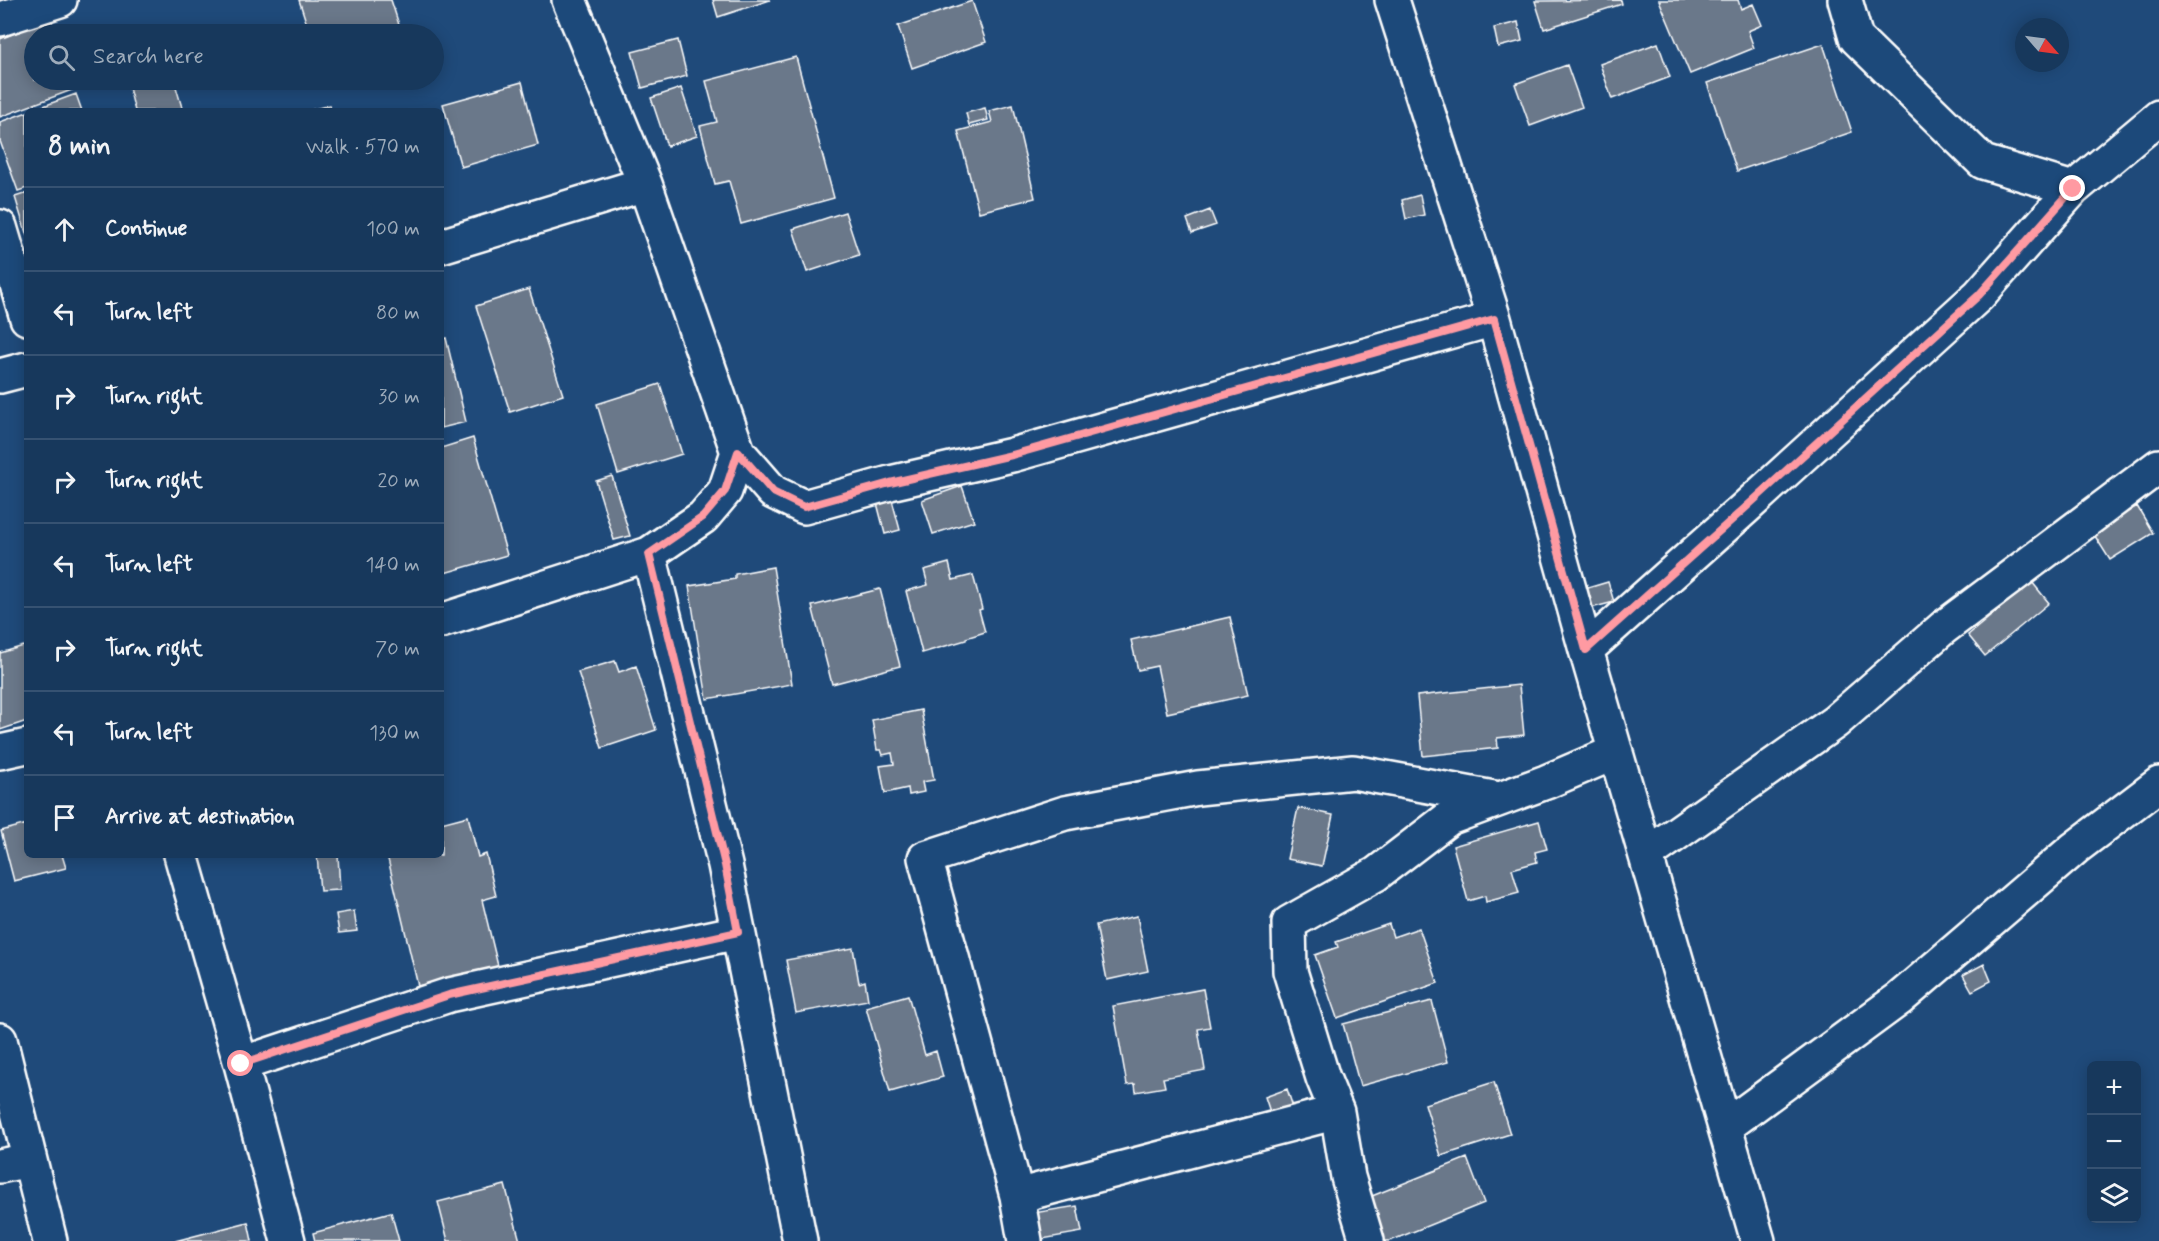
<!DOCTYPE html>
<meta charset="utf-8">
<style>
:root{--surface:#17385c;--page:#244365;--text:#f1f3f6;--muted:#9eacbb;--line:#365272}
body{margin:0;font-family:Mynerve,sans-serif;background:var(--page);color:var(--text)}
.controls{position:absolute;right:18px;bottom:18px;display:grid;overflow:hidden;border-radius:9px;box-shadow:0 3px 15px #0003}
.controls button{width:54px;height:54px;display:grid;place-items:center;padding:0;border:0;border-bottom:2px solid var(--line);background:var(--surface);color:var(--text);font:30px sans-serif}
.compass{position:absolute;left:2015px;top:18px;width:54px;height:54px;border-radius:50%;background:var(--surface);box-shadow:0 3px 15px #0003;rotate:118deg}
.stop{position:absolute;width:18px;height:18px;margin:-14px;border:4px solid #ff9aa2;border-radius:50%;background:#fff}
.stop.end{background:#ff9aa2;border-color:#fff;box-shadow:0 2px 6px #0008}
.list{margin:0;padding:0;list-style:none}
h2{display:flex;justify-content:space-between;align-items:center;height:78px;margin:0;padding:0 24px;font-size:26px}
h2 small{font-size:20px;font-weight:400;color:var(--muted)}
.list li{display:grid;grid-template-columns:39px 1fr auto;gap:18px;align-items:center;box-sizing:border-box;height:84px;padding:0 24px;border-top:2px solid var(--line)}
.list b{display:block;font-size:22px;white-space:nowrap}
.list em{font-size:20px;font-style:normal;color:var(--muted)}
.icon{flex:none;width:33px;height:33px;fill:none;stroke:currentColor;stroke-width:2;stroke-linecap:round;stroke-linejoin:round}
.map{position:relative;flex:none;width:2159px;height:1241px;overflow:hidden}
.search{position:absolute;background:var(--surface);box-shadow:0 3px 15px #0003;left:24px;top:24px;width:420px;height:66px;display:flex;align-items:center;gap:15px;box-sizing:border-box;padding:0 21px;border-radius:33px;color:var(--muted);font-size:22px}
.panel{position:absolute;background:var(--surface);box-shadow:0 3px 15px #0003;left:24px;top:108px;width:420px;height:750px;border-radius:9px}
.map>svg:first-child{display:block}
.building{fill:#6b788a;stroke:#fff;stroke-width:1.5}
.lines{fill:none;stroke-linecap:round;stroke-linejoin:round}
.minor-casing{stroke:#fff;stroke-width:38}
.minor{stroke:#1f4a7a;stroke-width:33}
.route{stroke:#ff9aa2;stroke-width:8}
</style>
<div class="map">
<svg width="2159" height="1241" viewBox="0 0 2159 1241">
<rect width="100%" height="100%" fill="#1f4a7a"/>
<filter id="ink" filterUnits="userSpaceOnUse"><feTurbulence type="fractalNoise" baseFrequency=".0167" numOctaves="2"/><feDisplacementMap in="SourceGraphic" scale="12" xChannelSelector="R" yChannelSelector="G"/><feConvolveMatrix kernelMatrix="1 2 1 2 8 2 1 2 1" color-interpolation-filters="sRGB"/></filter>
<g filter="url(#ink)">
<path class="building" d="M299 0H391L402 34H310Z
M713 0H770L718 17Z
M1621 0 1622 4 1544 29 1535 1Z
M1659 0H1738L1741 9 1753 4 1762 25 1748 31 1754 48 1690 74Z
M972 1 986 42 912 68 898 26Z
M51 19 57 34H34V80H74L77 88 0 117V39Z
M1518 22 1522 41 1498 47 1494 28Z
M678 40 687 76 642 88 632 52Z
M1658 43 1670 77 1612 99 1600 64Z
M1823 44 1852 132 1737 171 1707 83Z
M796 57 834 198 741 224 729 181 715 184 700 126 717 122 706 81Z
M1567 65 1582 107 1530 126 1515 84Z
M127 80H174L183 111H135Z
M522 82 538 145 461 167 443 104Z
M681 88 697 136 667 146 651 98Z
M76 94 82 111H30Z
M330 105 331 111H307Z
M1013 105 1035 198 979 212 958 131 992 122 989 111Z
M985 108 988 120 969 125 966 113Z
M27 112V188L18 191 0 141V122Z
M27 193V236L15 197Z
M1420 195 1424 215 1406 219 1402 200Z
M1210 210 1216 225 1192 233 1187 219Z
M845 212 859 255 807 272 793 229Z
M529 289 563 395 510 412 476 306Z
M446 338 466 422 441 428V339Z
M660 384 682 454 618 474 597 404Z
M473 438 507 555 441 574V448Z
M612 476 630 536 614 540 596 481Z
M962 486 974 521 933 534 922 500Z
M892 500 900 530 885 534 877 503Z
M2137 506 2153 533 2110 560 2093 533Z
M949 563 953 580 973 575 982 609 979 610 985 632 966 638V640L922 653 906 591 928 585 924 570Z
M773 567 792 684 707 699 689 586 735 579V574Z
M1608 582 1614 602 1587 609 1581 590Z
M2032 582 2049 603 1985 656 1968 635Z
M880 589 900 666 832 684 812 606Z
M1230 617 1248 695 1167 713 1157 666 1138 670 1131 640Z
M27 645V721L0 730V653Z
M615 661 619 672 636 666 656 730 602 748 578 672Z
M1519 685 1524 735 1497 738 1498 748 1423 756 1417 696Z
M921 710 934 780 922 782 924 792 909 795 908 788 885 793 880 766 894 764 892 753 883 755 881 750H877L872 720Z
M1298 808 1333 815 1322 866 1287 859Z
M468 816 478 857 486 854 496 896 482 900 498 966 418 986 387 855H441V823Z
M1539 821 1547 849 1535 852 1537 862 1512 869 1519 893 1486 902 1485 896 1468 901 1453 846Z
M27 824V855H62L66 868 14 881 1 831Z
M317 855H338L340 890 320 891Z
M354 911 357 931 339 933 336 914Z
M1137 916 1148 971 1107 980 1096 925Z
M1389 924 1393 937 1419 928 1438 983 1337 1018 1315 955 1338 947 1336 942Z
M853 948 859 983 865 981 868 1000 796 1013 786 960Z
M1984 964 1991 981 1972 991 1963 975Z
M1203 989 1210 1027 1198 1029 1205 1070 1163 1078 1165 1087 1136 1092 1135 1084 1127 1085 1113 1006Z
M908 995 925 1055 936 1051 943 1077 890 1092 866 1007Z
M1432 1001 1448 1062 1360 1086 1343 1024Z
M1494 1082 1510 1134 1441 1156 1425 1104Z
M1287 1089 1293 1107 1271 1115 1265 1097Z
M1467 1158 1484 1203 1390 1241H1378L1362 1200Z
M505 1185 520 1241H448L438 1202Z
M1077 1206 1082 1232 1037 1240 1033 1213Z
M391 1212 399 1241H315L313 1233Z
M248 1222 252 1241H175Z"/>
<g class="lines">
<g class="minor-casing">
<path id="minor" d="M1392 0 1494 319 1586 650 1758 1241
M1845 0 1856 38 1983 162 2073 189
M0 19 60 0
M0 227 27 318
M441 246 645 184 569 0
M0 376 27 369
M738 452 773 492 804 507 890 483 1012 455 1494 319
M649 554 725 865 800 1241
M441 621 649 554 703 517 725 491 738 452 645 184
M1586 650 1744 509 1979 295 2073 189 2159 117
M0 752 27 746
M181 855 241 1064 288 1241
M1646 855 1835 722 1943 628 2159 466
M0 1040 50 1241
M241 1064 449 995 738 932
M1725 1127 1899 999 2075 848 2159 784
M0 1166 29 1160
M1017 1196 1337 1112
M1025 1241 1017 1196 925 858 1065 813 1198 788 1353 772 1499 799
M1367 1241 1348 1177 1337 1112 1323 1078 1290 971 1289 923 1376 874 1449 818 1546 782 1616 752"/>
</g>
<use href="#minor" class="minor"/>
</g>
</g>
<g class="lines" filter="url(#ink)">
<path class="route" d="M241 1064 449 995 738 932 725 865 649 554 703 517 725 491 738 452 773 492 804 507 890 483 1012 455 1494 319 1586 650 1744 509 1979 295 2073 189"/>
</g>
</svg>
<div class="controls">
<button>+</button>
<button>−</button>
<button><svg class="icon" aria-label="layers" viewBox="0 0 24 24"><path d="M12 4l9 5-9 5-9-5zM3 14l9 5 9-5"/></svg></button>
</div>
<svg class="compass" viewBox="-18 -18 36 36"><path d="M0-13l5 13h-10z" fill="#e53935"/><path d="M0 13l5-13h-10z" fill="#9eacbb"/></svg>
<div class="stop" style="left:241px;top:1064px"></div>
<div class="stop end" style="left:2073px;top:189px"></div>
<div class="search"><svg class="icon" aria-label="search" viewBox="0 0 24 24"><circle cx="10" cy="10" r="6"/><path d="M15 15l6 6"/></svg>Search here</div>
<section class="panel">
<h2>8 min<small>Walk · 570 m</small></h2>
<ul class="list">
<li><svg class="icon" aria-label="ahead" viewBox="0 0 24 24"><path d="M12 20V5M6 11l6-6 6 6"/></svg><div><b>Continue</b></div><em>100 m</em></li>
<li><svg class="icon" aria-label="left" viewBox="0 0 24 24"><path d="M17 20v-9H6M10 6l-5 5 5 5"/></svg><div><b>Turn left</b></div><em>80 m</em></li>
<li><svg class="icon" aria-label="right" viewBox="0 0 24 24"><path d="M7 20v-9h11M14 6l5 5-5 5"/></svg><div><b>Turn right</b></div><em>30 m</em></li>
<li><svg class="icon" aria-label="right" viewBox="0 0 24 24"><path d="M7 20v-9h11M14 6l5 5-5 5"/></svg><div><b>Turn right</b></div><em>20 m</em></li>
<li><svg class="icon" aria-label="left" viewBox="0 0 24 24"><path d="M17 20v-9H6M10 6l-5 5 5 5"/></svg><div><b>Turn left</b></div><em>140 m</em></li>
<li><svg class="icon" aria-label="right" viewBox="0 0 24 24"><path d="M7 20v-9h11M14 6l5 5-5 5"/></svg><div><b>Turn right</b></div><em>70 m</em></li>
<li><svg class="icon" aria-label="left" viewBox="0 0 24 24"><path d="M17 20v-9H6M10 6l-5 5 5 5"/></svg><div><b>Turn left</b></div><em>130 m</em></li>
<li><svg class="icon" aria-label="arrive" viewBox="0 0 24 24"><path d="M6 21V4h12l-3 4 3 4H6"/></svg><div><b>Arrive at destination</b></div></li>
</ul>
</section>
</div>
